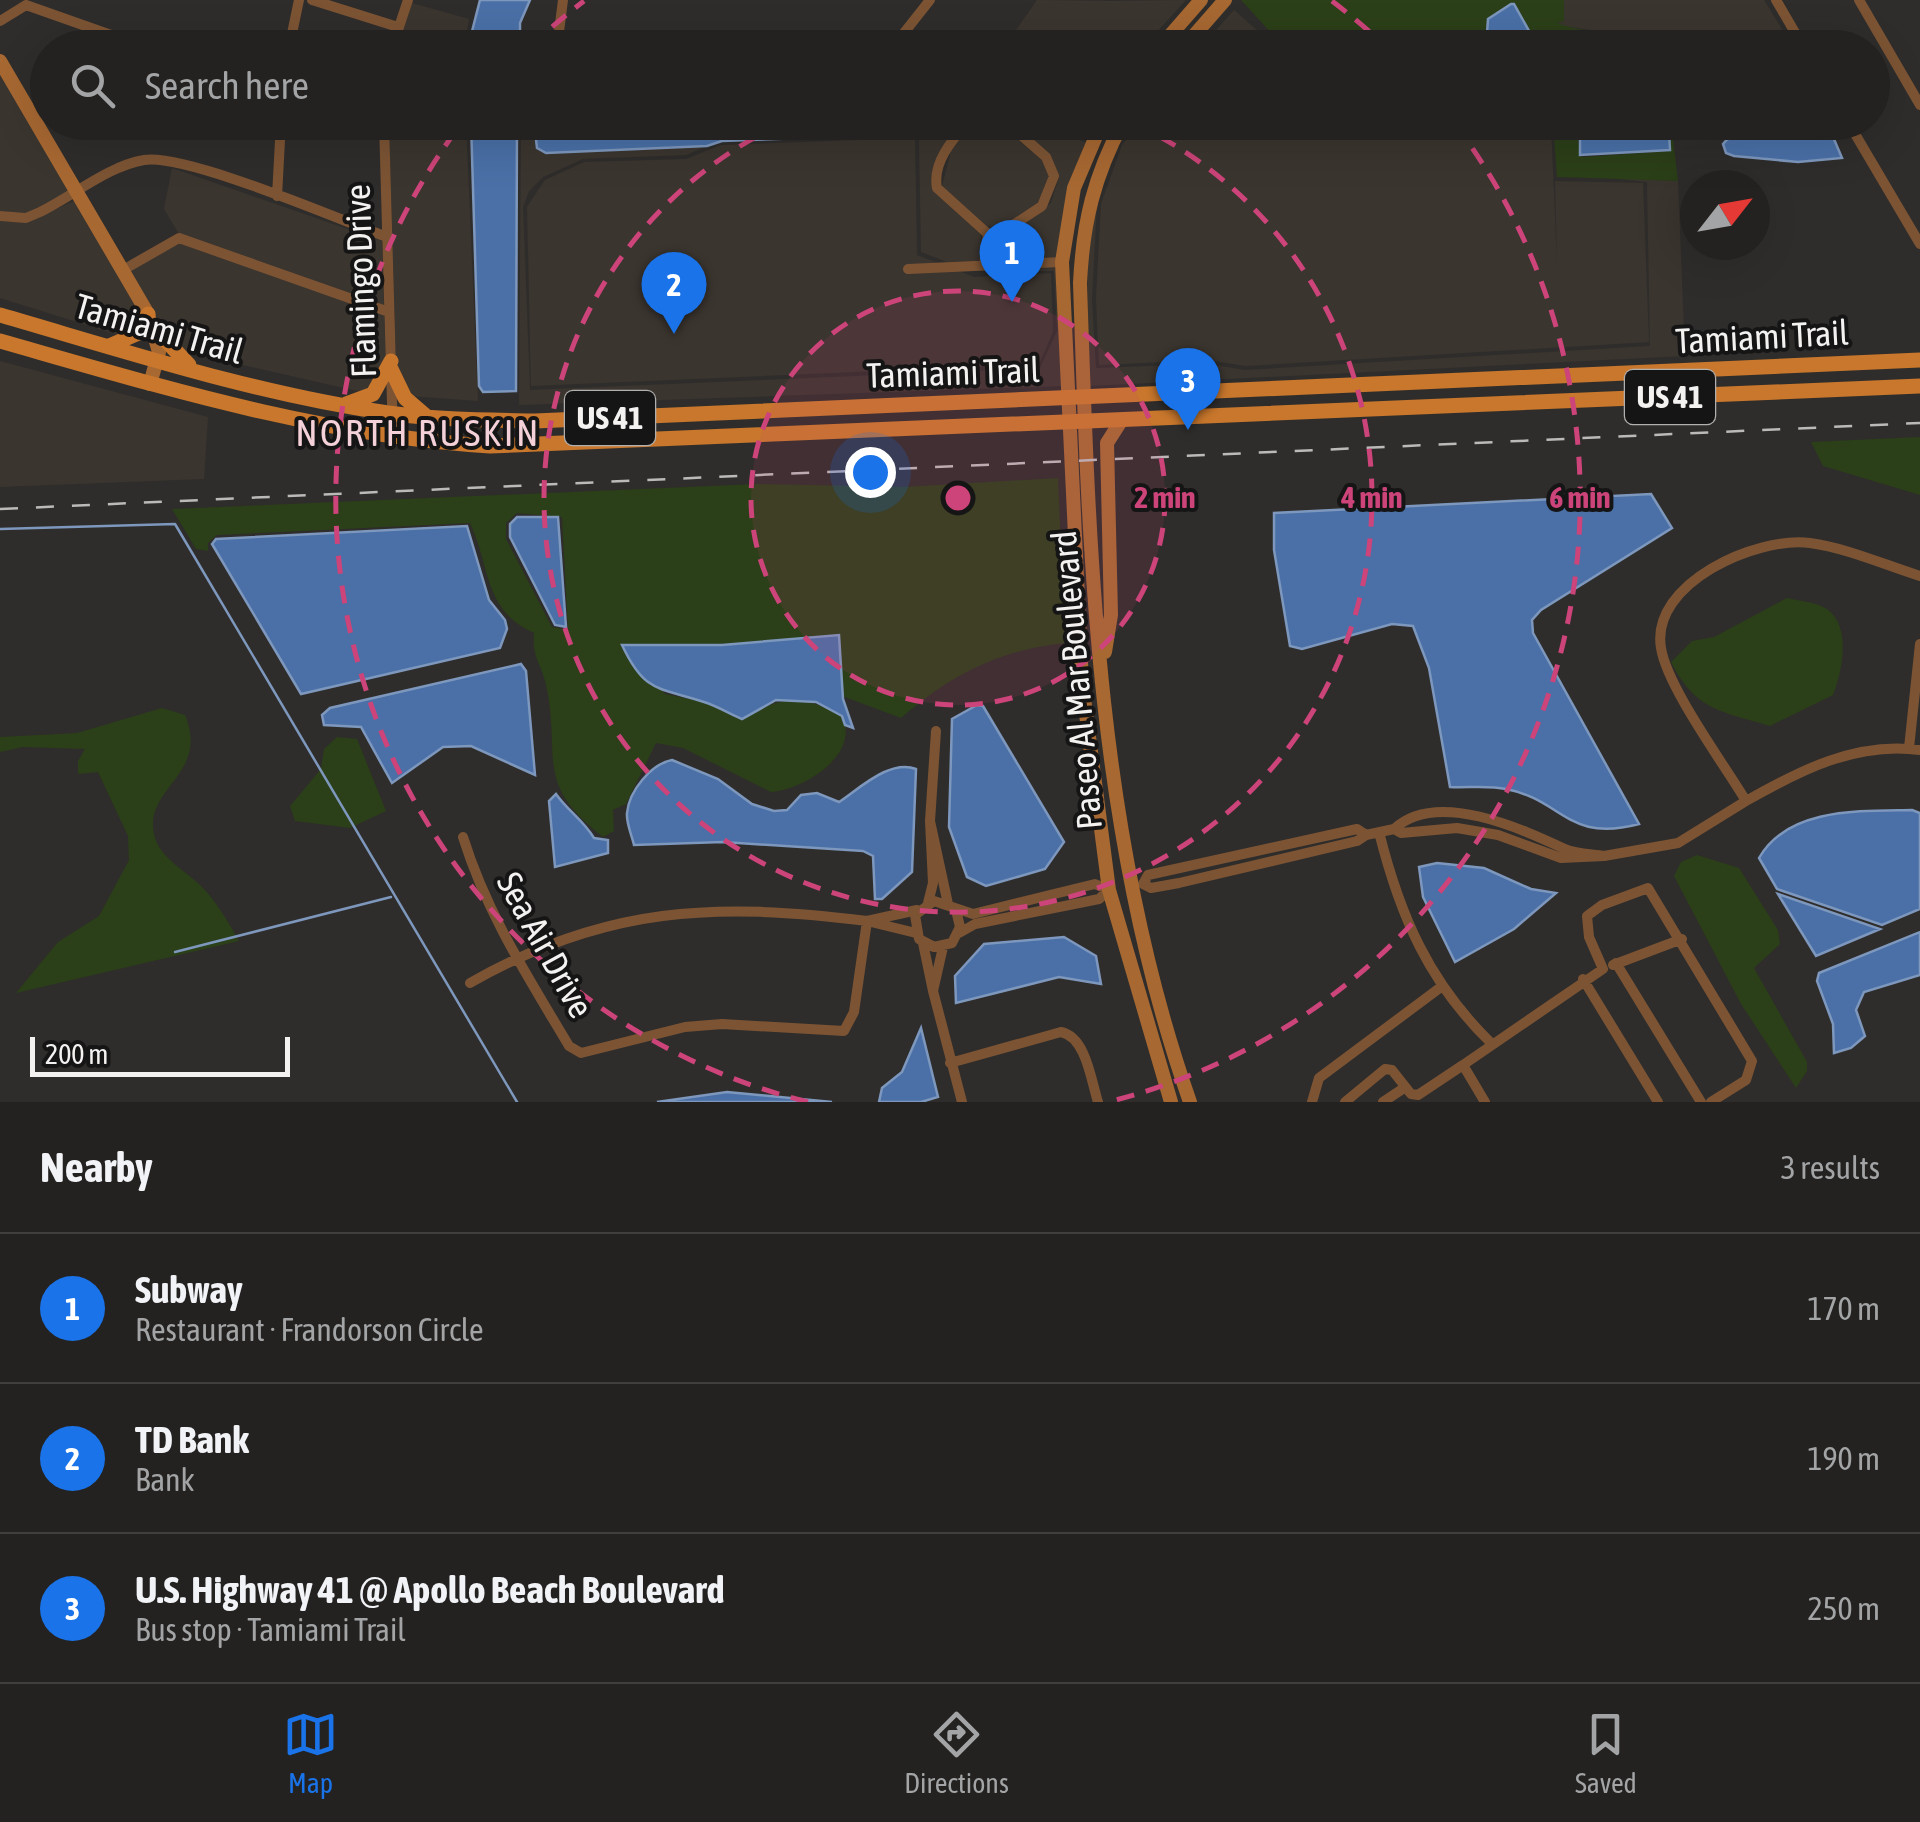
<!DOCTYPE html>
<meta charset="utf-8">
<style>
:root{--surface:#232220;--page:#2b2a29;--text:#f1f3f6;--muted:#a3a4a5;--line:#403f3e;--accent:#1a73e8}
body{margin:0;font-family:"Asap Condensed",sans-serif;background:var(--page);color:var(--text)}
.compass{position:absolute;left:1680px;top:170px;width:90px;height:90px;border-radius:50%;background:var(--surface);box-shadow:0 10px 40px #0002;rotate:59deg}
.scale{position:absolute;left:30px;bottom:25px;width:260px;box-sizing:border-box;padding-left:10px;border:5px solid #f4f2f1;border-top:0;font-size:28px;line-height:35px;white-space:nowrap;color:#f4f2f1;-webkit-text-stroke:8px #161515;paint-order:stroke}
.you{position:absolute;left:870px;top:472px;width:35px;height:35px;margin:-25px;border:8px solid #fff;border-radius:50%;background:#1a73e8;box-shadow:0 0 0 15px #1a73e833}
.badge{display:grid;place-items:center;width:65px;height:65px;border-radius:50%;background:var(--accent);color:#fff;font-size:32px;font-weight:700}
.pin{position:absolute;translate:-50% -82px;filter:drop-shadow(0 2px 5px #0008)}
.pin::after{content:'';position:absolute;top:52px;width:35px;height:30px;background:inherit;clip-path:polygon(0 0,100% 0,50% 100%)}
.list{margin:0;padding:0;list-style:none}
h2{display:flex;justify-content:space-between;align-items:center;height:130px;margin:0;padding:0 40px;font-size:42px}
h2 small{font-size:32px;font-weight:400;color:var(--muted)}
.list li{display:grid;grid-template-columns:65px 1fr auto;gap:30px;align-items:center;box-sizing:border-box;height:150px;padding:0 40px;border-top:2px solid var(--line)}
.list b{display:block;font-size:38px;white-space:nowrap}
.list p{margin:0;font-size:32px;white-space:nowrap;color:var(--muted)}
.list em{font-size:32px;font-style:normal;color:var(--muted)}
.icon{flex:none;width:55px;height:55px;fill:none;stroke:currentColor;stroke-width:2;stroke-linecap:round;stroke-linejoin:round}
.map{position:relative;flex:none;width:1920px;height:1102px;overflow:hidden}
.search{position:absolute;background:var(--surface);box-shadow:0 10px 40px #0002;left:30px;right:30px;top:30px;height:110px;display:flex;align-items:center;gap:25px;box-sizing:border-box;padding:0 35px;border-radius:55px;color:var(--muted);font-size:38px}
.sheet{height:580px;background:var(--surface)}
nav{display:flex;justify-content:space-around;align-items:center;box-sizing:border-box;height:140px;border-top:2px solid var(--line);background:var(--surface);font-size:28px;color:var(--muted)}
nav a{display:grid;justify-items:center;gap:5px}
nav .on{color:var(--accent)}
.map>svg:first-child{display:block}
.built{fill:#3b352f}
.green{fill:#2b3f18;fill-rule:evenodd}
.water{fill:#4a70a7;stroke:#7d97bd;stroke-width:2.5}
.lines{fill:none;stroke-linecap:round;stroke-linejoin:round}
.stream{stroke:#7d97bd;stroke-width:2.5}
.street{stroke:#7c5434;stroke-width:10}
.secondary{stroke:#a76832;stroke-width:14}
.primary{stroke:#c8772c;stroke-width:15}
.rail{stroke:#bcbab9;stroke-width:2.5;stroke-dasharray:18 18;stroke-linecap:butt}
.ring{fill:none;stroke:#cc4479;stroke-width:5;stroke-dasharray:18 12}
.labels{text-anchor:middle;stroke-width:8;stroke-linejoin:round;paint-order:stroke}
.shield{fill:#161515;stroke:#b1b0af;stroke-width:2.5}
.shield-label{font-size:32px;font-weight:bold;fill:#f4f2f1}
.street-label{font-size:35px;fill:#f4f2f1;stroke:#161515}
.neighbourhood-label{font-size:38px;letter-spacing:2.5px;fill:#f4d1d9;stroke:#161515}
.centre{fill:#cc4479;stroke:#161515;stroke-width:5}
.ring-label{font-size:30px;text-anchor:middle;font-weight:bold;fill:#cc4479;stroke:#161515;stroke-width:8;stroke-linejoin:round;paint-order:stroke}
</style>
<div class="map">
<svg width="1920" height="1102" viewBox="0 0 1920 1102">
<rect width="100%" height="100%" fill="#2f2d2b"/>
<path class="built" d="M1037 0 1112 1 1186 0 1143 47 1097 46 1079 40 1077 47H1004Z
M1564 0H1764L1783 31 1610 32 1568 27 1556 24 1564 20Z
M412 3 469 19 464 47 397 48Z
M1234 10 1276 47H1201Z
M0 71 71 192 26 213 0 211Z
M974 122 998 123 1042 160 1049 176 1039 202 1000 229 987 226 942 186 951 151Z
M389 123H466L478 401 410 396 396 368Z
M933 123H962L942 148 931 181 934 192 981 235 979 261 947 262 921 252 919 138Z
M1014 123H1044L1086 143 1057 257 1001 260 997 238 1051 203 1059 177 1050 154Z
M1128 123H1134L1119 143 1097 204 1092 299 1096 368 1209 364 1245 370 1650 346 1647 182 1611 178H1620L1678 181 1685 356 1089 386 1087 247 1100 177Z
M1139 123H1309L1311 136 1551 126 1557 262 1555 181 1643 183 1649 342 1245 366 1209 360 1099 365 1096 298 1101 204 1122 145Z
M532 127 537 148 546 153 707 146 686 155 583 159 543 177 529 191 523 207 530 390 1040 368 1057 331 1054 271H968L1057 267 1064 386 519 405 521 128Z
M915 138 917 255 974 277 1051 273 1053 332 1039 364 531 386 527 207 545 180 584 162 686 159 721 145Z
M172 168 382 241 384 305 179 234 164 209Z
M76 200 143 315 141 324 125 337 0 298V221L28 222Z
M179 243 384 315 386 361 366 393 177 350 130 271Z
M0 361 208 417 204 479 0 487Z"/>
<path class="green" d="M1241 0H1564V21L1557 23C1614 44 1720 32 1783 31L1793 47H1538L1511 4 1492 15 1486 47H1284Z
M1553 123H1575L1581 157H1585L1669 151V131L1593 136 1579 123H1671L1678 181 1557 177Z
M1920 437V495L1823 466 1811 442Z
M1058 478 1065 643C999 650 951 675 901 718L842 696 838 635 722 645H623L665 694 704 702 742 719C781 696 801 694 842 716 861 755 803 790 771 792L683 748 656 743 626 804 613 810 614 831 603 837C532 782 562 757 546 685 541 662 532 659 534 633 483 610 491 568 470 523L217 535 208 543V551L196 549 172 509 757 484 903 487ZM517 513 562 517 568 630 552 627 506 539V523Z
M1787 598C1799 601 1817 602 1827 609 1852 627 1842 672 1833 695L1770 726C1721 711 1696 711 1671 662L1692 641 1714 637Z
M162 708 185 715C210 775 144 787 154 834 159 859 189 872 205 890 219 906 229 923 239 941L16 993 58 942 99 916 129 860 128 836 98 772 78 774V761L85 749 23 747 0 752V737L77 733Z
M337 737 357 739 386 811 350 828 295 821 290 806 321 769 324 749Z
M1697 855 1739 868 1778 930 1780 944 1754 968 1807 1062V1071L1796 1088 1741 1004 1674 876 1681 862Z"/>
<path class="water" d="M480 0H530L520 23V47H468Z
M1511 4H1514L1538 47H1486L1488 19Z
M471 123H517L516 391 483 392 479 386Z
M534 123H563L564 136 933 123 924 138 915 134 722 141 707 146 546 153 537 148Z
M1821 123 1828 125 1842 158 1798 162 1734 156 1726 153 1723 144C1740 121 1795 125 1821 123Z
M1669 131 1670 150 1580 155V136L1586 132 1600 136Z
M1651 494 1672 528 1541 610 1532 620 1533 633 1639 824C1567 843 1563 800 1506 789 1488 785 1467 788 1450 787L1429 668 1413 626 1392 624 1302 649 1290 646 1274 550V513Z
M517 517H558L566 627 555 625 510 537V524Z
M467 526 489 600 505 620 507 629 500 648 301 694 212 544 216 539Z
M839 635 843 699 853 728 845 725 842 716 816 702 776 700 742 719C730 714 717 706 704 702 659 687 645 694 622 645H722Z
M521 664 526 671 535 775 471 746 443 747 392 783 361 727 324 725 322 715 330 708Z
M977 705 983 706 1064 842 1045 869 986 886 967 877 949 827 952 719Z
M672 760 718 779 752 804 774 811 787 810 801 795 817 793 839 802C860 788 890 759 916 769L912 872 882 899H875L873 856 863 851 723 842 634 845C632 836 626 823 627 813 629 791 651 764 672 760Z
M556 794C568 811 583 820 594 838L608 840V853L555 867 549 801Z
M1912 810 1920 813V909L1882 925 1777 889 1759 858C1788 807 1862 811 1912 810Z
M1437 863 1484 868 1531 889 1556 893 1514 929 1455 962 1423 897 1419 867Z
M1778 894 1880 929 1816 956Z
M1920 932V975L1864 992 1856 1010 1865 1036 1851 1048 1834 1053 1833 1024 1817 981 1819 973Z
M1064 937 1096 956 1101 984 1059 977 956 1003 955 976 984 944Z
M921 1028 938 1097 921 1102H879L882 1088 902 1072Z
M727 1092 832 1102H657Z"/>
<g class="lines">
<path class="stream" d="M0 529 175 524 517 1102
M175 952 391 897"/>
<path class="street" d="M312 0 398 27
M563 0 559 32 565 48
M1776 0 1804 48
M1859 0 1920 105
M0 21 26 5 148 48
M289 48 299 0
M392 48 408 0
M892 48 930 0
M384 122 393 438
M968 122C952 140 932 163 937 188L988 234 1001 233 1042 206 1054 176 1046 157 1006 122
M1848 122 1920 244
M277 196 281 122
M0 216 26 218 40 212C73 196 108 166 144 160 186 153 340 220 387 237
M984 265 988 234 997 265
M908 269 1062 262
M123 270 179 238 389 312
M1920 576C1885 565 1847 548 1810 543 1757 536 1650 583 1661 648 1667 687 1724 764 1746 801 1799 771 1856 741 1920 750
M1909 748 1920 644
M930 821 936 731
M1357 829 1366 835 1357 841 1179 883 1151 888 1143 884 1148 875Z
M1379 832C1400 916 1429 983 1492 1044
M1366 835 1394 829 1401 833 1457 828 1498 835 1561 858 1604 856C1592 854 1576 854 1565 849 1522 829 1436 789 1394 829
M463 837C487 914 528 977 569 1046L581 1053 685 1027 722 1024 844 1031 854 1012 867 921C716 902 605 906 470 983
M1604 856 1678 843 1746 801
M928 903 933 883 930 821 948 904
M956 910 960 927 952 943 934 947 919 939 915 915 934 901 973 914 1095 884 1109 890 1099 899 975 924 959 933
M916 933 867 921 917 910
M923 943 933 991 943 947
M1616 963 1701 1102
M1613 965 1682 939
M1583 979 1658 1102
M933 991 962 1102
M950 1063 1061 1032C1086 1037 1091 1080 1098 1102
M1312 1102 1319 1078 1441 987
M1345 1102 1385 1069 1392 1070 1411 1094 1418 1095 1463 1065
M1383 1102 1404 1088
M1485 1102 1463 1065 1603 969 1589 937 1587 916 1602 905 1648 888 1752 1061 1746 1080 1711 1102"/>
<path class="secondary" d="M1159 48 1201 0
M1183 48 1225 0
M0 61 148 314 159 352 150 384
M1102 122 1074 188 1062 262 1082 683 1109 890 1171 1102
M1123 122C1094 176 1083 222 1080 283 1089 559 1097 838 1190 1102
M1105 652 1111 615 1107 443 1121 421"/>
<path class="primary" d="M0 315C128 352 256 394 388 413 437 420 486 420 535 421L1920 360
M155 329 189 365
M0 341C162 387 321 436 490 446L1920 386
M109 346 141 332 148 314
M391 369 405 398 427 417
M346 404 373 394 391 361"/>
<path class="rail" d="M0 509 1920 423"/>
</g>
<circle cx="958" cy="498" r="207" fill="#cc4479" fill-opacity=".12"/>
<g class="ring">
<circle cx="958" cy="498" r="207"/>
<path d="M1133 123A414 414 0 1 1 783 123"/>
<path d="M808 1102A622 622 0 0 1 461 124M530 47A622 622 0 0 1 584 1M1332 1A622 622 0 0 1 1386 47M1455 124A622 622 0 0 1 1108 1102"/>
</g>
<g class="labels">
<g class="shield">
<rect x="1625" y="370" width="90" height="54" rx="8"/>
<rect x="565" y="391" width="90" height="54" rx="8"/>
</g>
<g class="shield-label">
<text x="1670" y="408">US 41</text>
<text x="610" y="429">US 41</text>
</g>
<g class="street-label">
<text transform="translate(361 281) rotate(-92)" y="12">Flamingo Drive</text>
<text transform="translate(159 329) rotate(16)" y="12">Tamiami Trail</text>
<text transform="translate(1762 337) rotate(-3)" y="12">Tamiami Trail</text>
<text transform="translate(953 373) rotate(-2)" y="12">Tamiami Trail</text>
<text transform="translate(1077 680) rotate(-95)" y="12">Paseo Al Mar Boulevard</text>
<text transform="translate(545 945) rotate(61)" y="12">Sea Air Drive</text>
</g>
<g class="neighbourhood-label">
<text x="418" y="446">NORTH RUSKIN</text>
</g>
</g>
<circle cx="958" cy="498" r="15" class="centre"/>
<g class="ring-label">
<text x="1165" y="508">2 min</text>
<text x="1372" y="508">4 min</text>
<text x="1580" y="508">6 min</text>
</g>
</svg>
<svg class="compass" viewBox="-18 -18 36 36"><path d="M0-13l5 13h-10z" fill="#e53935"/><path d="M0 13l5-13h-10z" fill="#a3a4a5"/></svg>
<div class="scale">200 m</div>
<div class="you"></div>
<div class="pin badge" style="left:1012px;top:302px">1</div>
<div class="pin badge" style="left:674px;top:334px">2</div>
<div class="pin badge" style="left:1188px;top:430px">3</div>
<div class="search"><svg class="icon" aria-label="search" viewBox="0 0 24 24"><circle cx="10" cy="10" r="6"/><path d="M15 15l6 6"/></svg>Search here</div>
</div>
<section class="sheet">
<h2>Nearby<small>3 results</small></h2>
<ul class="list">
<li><span class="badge">1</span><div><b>Subway</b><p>Restaurant · Frandorson Circle</p></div><em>170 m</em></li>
<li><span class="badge">2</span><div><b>TD Bank</b><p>Bank</p></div><em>190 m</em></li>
<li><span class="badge">3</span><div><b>U.S. Highway 41 @ Apollo Beach Boulevard</b><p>Bus stop · Tamiami Trail</p></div><em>250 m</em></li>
</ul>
</section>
<nav>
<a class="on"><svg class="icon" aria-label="map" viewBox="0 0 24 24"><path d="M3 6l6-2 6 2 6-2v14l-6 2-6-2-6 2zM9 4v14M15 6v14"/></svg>Map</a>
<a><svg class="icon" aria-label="directions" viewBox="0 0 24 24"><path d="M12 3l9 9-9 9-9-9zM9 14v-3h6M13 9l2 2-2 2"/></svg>Directions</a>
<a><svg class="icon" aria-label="saved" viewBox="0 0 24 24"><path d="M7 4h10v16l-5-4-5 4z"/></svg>Saved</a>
</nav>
